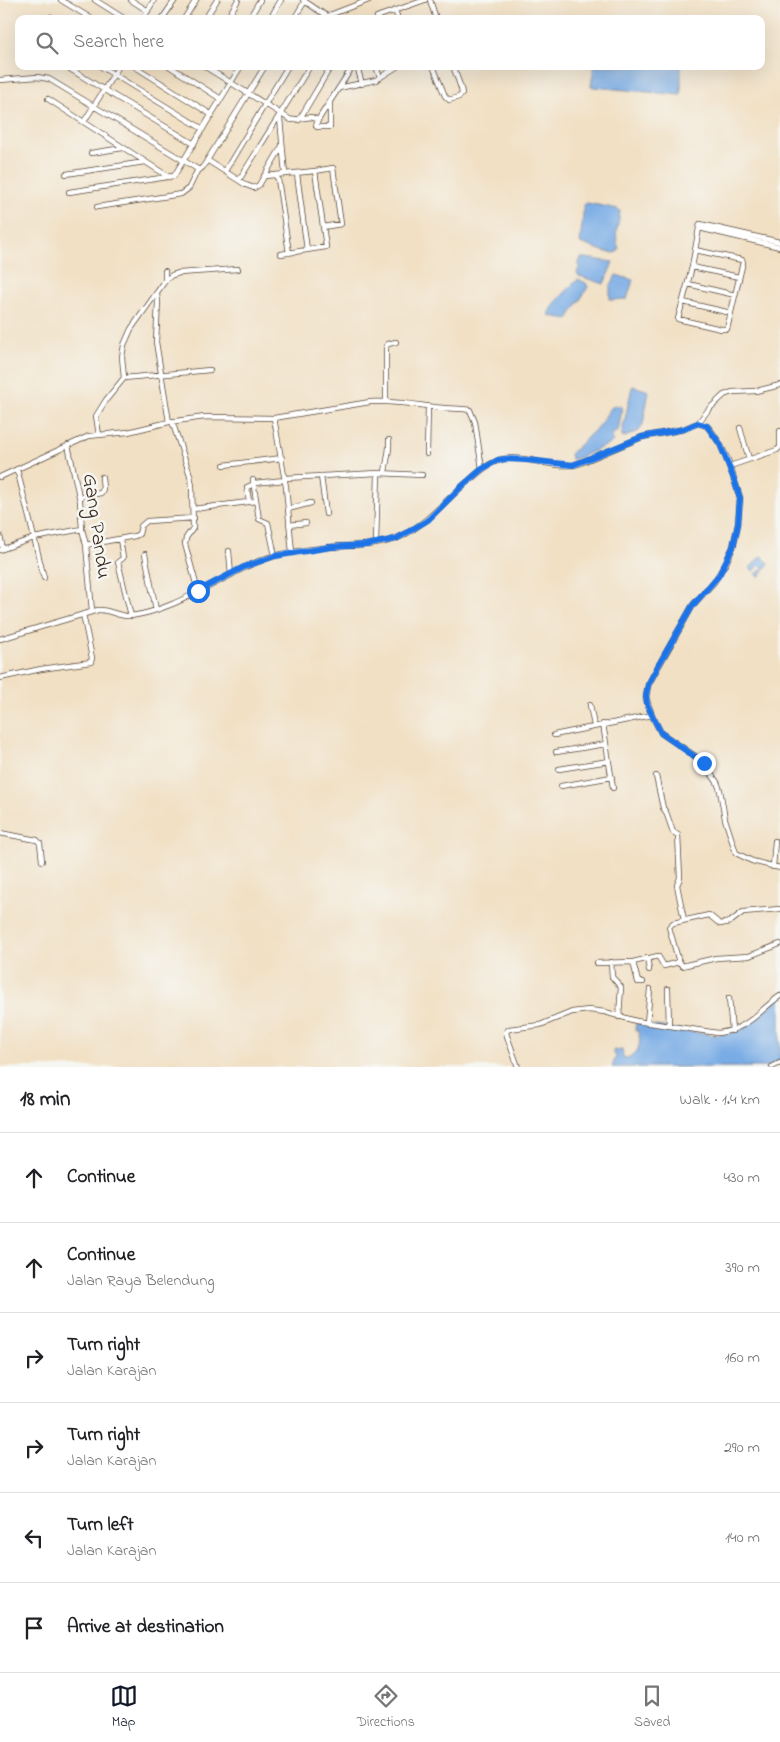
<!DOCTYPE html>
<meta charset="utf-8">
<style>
:root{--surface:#fff;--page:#f2f2f2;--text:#202124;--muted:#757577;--line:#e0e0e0;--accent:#111827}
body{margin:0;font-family:"Indie Flower",sans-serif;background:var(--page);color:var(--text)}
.stop{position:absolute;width:15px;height:15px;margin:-11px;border:4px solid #1a73e8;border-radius:50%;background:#fff}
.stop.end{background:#1a73e8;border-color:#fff;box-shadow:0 1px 5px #0008}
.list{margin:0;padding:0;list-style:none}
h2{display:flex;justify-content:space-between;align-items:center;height:65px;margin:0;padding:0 20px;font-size:21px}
h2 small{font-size:16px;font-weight:400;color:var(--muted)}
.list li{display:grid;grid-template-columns:32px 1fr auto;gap:15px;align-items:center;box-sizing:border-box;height:90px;padding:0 20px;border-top:1px solid var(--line)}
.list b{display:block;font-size:19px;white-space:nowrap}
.list p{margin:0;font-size:16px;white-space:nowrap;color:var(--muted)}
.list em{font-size:16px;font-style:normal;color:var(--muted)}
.icon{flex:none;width:28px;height:28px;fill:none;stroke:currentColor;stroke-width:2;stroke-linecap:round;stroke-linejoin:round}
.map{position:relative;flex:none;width:780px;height:1067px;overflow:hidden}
.search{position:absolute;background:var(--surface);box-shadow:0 5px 20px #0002;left:15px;right:15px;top:15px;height:55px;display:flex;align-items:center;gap:12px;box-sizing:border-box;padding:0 18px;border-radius:10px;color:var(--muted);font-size:19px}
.sheet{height:605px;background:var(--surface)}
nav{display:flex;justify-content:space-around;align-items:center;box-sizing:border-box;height:70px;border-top:1px solid var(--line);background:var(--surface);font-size:14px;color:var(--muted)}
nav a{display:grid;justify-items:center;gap:2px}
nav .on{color:var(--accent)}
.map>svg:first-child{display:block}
.water{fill:#79ace5;stroke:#5a6b82}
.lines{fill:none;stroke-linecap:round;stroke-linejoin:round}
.minor-casing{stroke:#564537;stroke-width:6}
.minor{stroke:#fff;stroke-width:4.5}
.route{stroke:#1a73e8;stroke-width:6}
.labels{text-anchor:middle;stroke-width:5;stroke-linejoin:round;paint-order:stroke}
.street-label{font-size:21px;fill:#3b2a1e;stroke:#f6f6f2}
</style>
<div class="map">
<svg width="780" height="1067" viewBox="0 0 780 1067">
<rect width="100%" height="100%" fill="#f6f6f2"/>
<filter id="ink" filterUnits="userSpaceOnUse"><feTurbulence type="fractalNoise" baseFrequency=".02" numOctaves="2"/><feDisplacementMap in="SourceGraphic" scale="10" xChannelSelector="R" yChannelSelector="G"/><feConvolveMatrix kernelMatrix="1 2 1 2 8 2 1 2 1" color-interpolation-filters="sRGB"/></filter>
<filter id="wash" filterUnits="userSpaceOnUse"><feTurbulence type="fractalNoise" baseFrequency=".0096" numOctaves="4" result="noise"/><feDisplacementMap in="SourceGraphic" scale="20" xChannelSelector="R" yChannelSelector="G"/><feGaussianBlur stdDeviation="1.12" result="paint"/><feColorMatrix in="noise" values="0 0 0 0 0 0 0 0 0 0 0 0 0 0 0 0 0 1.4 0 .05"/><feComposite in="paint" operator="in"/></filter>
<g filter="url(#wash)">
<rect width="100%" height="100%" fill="#f1e0c4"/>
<path class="water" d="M594 66H681V95L594 87 591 86Z
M587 203 618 209 620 211C619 228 613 231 619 249L616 253 606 252 580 243 584 205Z
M581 258H585L613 262 604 284 579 276 577 272 579 269V263Z
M616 275 633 280 627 299 610 300V287Z
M578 279 586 283 588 287 568 319 550 316 549 314 554 304Z
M633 386 649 391 643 424 639 431 625 437 622 436V432L632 387Z
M615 405 620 406 622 409 618 431 612 434 613 441 610 444 575 459H571L570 454 599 426 610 409Z
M761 556 769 563 759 577 756 574 763 568 760 565 753 571 750 568Z
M780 997V1060L767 1067H612L616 1056 613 1053 614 1050 619 1051 622 1049 623 1057 626 1058C639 1055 642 1043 638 1031L635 1030 636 1023 701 1033 715 1035 731 1033 745 1027Z"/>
</g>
<g filter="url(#ink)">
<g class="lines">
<g class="minor-casing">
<path id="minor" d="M61 0 92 19
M95 0 125 19
M131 0 148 11
M303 0 331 19
M430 0 436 19
M395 10 398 19
M327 16 369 0
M51 17 54 19
M143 19 154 0
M162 19 175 0
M184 19 196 0
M205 19 217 0
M227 19 238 0
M249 19 260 0
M270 19 281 0
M294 19 305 1
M378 19 377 17 382 15 425 0
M65 66 194 144
M100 66 203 129
M134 66 212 115
M169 66 221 99
M204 66 291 120 311 117 318 120 353 66
M357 66 362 84
M376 66 380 78
M433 66 445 96 449 100 459 97 462 94 461 88 453 66
M0 80 37 77 49 79 199 170 203 167 265 66
M339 88 376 80 398 66
M48 99 169 177
M280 118 285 174
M85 120 119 66
M299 120 331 66
M318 120 316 126 317 127H330V103
M91 153 123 148
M207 160 246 185 254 188 259 185 282 146
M225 171 288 66
M315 171 333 168 341 224 323 227
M66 174 145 162
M297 174 307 250
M275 175 315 171 326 247 281 254
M264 176 275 175 278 179 289 253
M239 180 310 66
M69 192 174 176 241 66
M97 207 181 194 189 188 198 169
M699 228 700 224 780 242
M699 228 780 247
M695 250 742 260 743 262 727 329H721L678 319 692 267 699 228
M692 267 739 277
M166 280 172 275 179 273 238 269
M688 284 735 295
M157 294 158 302 156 342 169 422
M683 302 731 313
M124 378 122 357 124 345 131 329 165 281V271
M386 401V346L388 344 396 342
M274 418 286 487 292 553
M172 421 190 475 192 486 193 528 186 538 185 544 198 591
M698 423 707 426 712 432 720 444 728 460 740 498 738 524 733 547 726 563 714 582 693 605 648 685 646 698 652 715 661 733 701 760 717 782 720 790 725 819 736 853 752 861 780 868
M740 428 749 459
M99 435 96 416 106 400 124 378 210 370
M68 445 80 501 82 529 86 545 92 611
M427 454 428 406
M224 465 282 458
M730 466 777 450 780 447V431
M17 469 44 578
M385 473C386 462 390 452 389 440
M321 476 326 514
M0 477 89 436 128 432 169 422 205 417 274 418 370 402C395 401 411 404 434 407 446 409 459 408 470 410L475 422 482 469
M285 478 378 473 422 475
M253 480 259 519 268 523 275 556
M254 483 285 480
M79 497 101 493 103 489 102 477
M249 502 247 487 254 484
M193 509 256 501
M288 509 311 503
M289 525 306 523
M0 536 3 549
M120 539 123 558 118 562 131 616
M376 544 378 473
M86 545 135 536 139 534 141 526 147 521 194 518
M0 550 34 538 82 529
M229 551 231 575
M145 554 156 610
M0 639 98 610C110 609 117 617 131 616 166 611 197 592 229 576 243 568 258 560 274 556 292 551 312 549 330 547 355 545 381 547 404 535 430 521 448 497 471 479 480 471 488 464 499 460 523 453 553 470 578 464L642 437 684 429 698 423 709 409 724 395 732 392 756 391 780 385
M0 678 41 669 91 662 92 658 83 614
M590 705 594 726
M603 724 613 788
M554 735 652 715
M556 752 606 744
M559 769 609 761
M656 776 663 808 666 812 673 832 678 835 680 878 677 885 684 920
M561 786 612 777
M0 833 37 840 40 843 42 861
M773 867 775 841
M780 909 743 912 730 922 720 924 709 915 673 923 669 927 678 959 682 966 716 958 749 956 780 944
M647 958 649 970
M611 962 612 977 621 987 619 1017
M633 962 658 956 664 966 679 962
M597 963 633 962 638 982H643
M668 989 669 1026
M729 998 732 1031
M647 1023 650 989
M518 1067 507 1036 506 1032 509 1029 540 1025 572 1012 589 1010 605 1012 636 1021 718 1033C749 1029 757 1012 780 996
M772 1067 780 1063"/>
</g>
<use href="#minor" class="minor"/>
</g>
</g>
<g class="lines" filter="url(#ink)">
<path class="route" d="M198 591 244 567 275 556 331 547 366 545 396 539 428 520 460 488 482 469 498 460 506 459 527 460 573 465 642 437 684 429 698 423 707 426 720 444 735 482 740 498 738 524 733 547 719 575 693 605 658 666 648 685 646 695 647 704 652 715 661 733 704 763"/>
</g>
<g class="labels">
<g class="street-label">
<text transform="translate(98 526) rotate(82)" y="7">Gang Pandu</text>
</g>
</g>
</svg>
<div class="stop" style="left:198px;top:591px"></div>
<div class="stop end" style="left:704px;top:763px"></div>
<div class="search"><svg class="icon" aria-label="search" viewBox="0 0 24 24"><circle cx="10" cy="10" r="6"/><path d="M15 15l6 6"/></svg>Search here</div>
</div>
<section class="sheet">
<h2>18 min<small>Walk · 1.4 km</small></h2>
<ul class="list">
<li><svg class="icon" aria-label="ahead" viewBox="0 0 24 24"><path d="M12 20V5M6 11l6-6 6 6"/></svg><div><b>Continue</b></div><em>430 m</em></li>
<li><svg class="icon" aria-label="ahead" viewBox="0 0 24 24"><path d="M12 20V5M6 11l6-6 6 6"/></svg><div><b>Continue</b><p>Jalan Raya Belendung</p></div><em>390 m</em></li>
<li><svg class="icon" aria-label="right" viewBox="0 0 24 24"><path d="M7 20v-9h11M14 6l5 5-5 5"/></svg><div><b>Turn right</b><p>Jalan Karajan</p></div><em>160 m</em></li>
<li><svg class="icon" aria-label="right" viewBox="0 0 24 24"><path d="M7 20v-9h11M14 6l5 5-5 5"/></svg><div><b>Turn right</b><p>Jalan Karajan</p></div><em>290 m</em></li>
<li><svg class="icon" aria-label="left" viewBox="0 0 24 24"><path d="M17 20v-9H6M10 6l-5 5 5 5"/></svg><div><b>Turn left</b><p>Jalan Karajan</p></div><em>140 m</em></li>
<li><svg class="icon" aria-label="arrive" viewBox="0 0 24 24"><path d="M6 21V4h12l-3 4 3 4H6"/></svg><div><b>Arrive at destination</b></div></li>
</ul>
</section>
<nav>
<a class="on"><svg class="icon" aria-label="map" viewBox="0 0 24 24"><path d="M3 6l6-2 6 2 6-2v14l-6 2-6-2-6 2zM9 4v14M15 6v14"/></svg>Map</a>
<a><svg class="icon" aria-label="directions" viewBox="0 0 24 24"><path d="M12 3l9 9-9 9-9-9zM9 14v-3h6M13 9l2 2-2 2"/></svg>Directions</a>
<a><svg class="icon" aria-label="saved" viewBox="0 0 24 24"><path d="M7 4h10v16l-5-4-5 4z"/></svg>Saved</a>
</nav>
